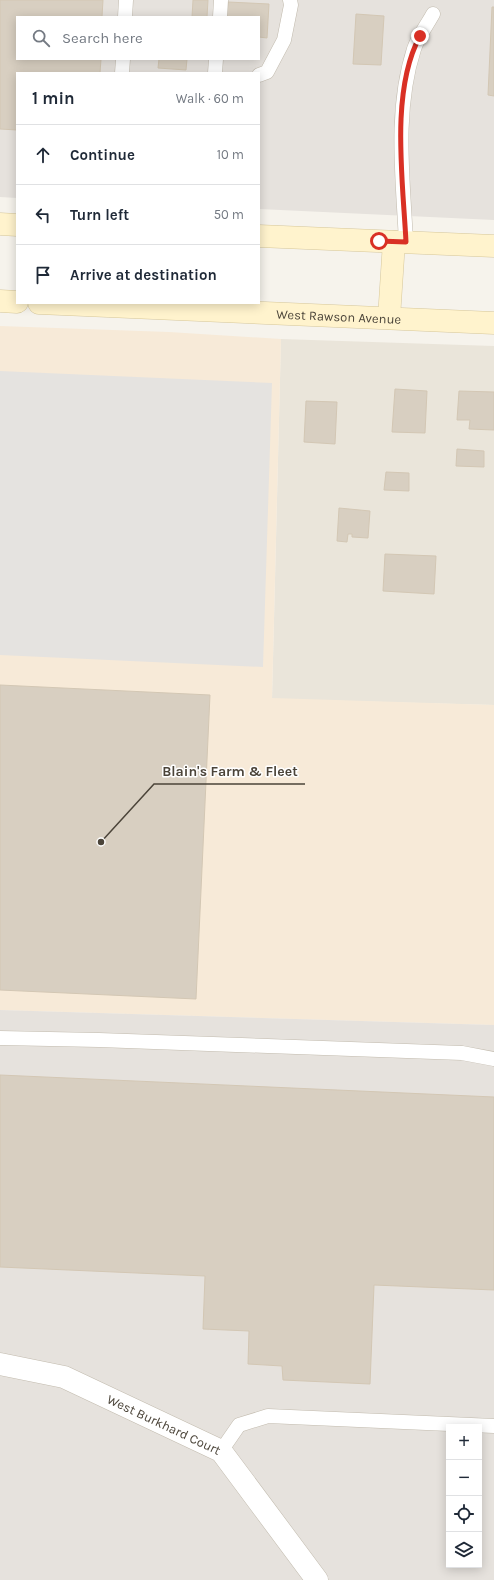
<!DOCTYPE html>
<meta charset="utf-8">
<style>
:root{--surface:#fff;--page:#f2f2f3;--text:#1f2937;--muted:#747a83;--line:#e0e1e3}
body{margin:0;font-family:Karla,sans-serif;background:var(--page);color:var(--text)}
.controls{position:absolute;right:12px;bottom:12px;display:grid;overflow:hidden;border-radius:0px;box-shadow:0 2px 10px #0003}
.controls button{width:36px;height:36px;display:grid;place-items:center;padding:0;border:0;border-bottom:1px solid var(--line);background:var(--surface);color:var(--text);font:20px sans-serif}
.stop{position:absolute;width:12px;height:12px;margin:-9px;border:3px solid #d93025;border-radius:50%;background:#fff}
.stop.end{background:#d93025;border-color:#fff;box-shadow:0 1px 4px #0008}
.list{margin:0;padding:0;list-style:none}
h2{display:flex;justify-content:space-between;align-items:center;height:52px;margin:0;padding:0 16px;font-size:17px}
h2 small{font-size:13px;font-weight:400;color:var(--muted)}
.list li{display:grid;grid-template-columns:26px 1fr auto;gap:12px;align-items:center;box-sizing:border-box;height:60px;padding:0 16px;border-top:1px solid var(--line)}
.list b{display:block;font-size:15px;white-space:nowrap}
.list em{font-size:13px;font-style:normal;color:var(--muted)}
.icon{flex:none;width:22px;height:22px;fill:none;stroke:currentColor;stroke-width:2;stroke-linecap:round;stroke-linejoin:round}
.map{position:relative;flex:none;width:494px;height:1580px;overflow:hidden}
.search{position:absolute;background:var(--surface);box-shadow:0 2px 10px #0003;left:16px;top:16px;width:244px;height:44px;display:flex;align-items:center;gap:10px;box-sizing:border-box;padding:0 14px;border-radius:0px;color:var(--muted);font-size:15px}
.panel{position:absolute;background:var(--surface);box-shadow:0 2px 10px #0003;left:16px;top:72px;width:244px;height:232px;border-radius:0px}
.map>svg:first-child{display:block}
.residential{fill:#eae5da}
.commercial{fill:#f7ead8}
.industrial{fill:#e6e2dd;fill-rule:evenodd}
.parking{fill:#e5e3e0}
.building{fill:#d8cfc1;stroke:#d3c7b4}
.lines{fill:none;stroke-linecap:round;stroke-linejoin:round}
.service-casing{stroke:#c2bbae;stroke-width:15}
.minor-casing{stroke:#c2bbae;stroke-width:23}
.secondary-casing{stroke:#d6c79b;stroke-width:23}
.service{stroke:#fff;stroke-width:14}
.minor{stroke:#fff;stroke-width:22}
.secondary{stroke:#fff3cd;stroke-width:22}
.route{stroke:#d93025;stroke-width:5}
.labels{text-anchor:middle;stroke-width:3;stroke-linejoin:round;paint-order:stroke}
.street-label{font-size:13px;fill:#4b4439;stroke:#fff}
.leader{fill:none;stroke:#4b4439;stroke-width:1.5}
.callout-dot{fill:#4b4439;stroke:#fff;stroke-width:1.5}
.callout-label{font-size:14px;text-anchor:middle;font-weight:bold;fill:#4b4439;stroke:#fff;stroke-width:3;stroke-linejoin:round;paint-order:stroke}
</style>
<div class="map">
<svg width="494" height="1580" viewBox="0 0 494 1580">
<rect width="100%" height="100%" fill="#f6f3ec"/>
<path class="residential" d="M281 339 494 346V705L272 699Z"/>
<path class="commercial" d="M0 326 169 332 281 339 272 698 494 705V1025L0 1010Z"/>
<path class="industrial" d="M0 0H494V220L259 209V73H17V198L0 197ZM17 17H259V59H17Z
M0 1010 494 1025V1580H0ZM449 1427H479V1565H449Z"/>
<path class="parking" d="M0 371 272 383 263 667 0 655Z"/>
<path class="building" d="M0 0H103L102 17H17V59H101L100 73H17V130L0 129Z
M193 0H208L207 17H192Z
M228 2 269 4 267 38 259 37V17H227Z
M492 7H494V96L488 95Z
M356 14 384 16 381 65 353 64Z
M159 59H187L186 70 158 68Z
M395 389 427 391 425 433 392 432Z
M459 391 494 392V430L469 429 470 420H457Z
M306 401 337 402 335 444 304 442Z
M457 449 484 451V467L456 466Z
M386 472 409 473V491L384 490Z
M339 508 370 511 368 538 352 537V534H348L347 542 337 541Z
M385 554 436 556 434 594 383 591Z
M0 685 210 695 196 999 0 990Z
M0 1075 494 1097V1290L374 1285 370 1384 283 1380 282 1366 248 1364 249 1331 203 1329 205 1276 0 1267Z"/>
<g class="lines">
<g class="service-casing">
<path id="service" d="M125 17 126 0
M220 17 221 0
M122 73 123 59
M215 73 216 59
M259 75 267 72 284 40 291 5 290 0
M406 242C403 178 394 111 414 49 418 37 427 25 433 14
M0 1038 99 1040 462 1053 494 1059
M221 1451 239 1425 268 1416 494 1426"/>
</g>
<g class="minor-casing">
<g id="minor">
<path id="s1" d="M0 1364 64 1377 221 1451 317 1580"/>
</g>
</g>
<g class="secondary-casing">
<g id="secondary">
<path d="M0 224 17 225"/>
<path d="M259 236 494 246"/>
<path d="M0 301 17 302"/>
<path id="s2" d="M39 303 494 323"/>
<path d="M389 318 394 242"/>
</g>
</g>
<use href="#service" class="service"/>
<use href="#minor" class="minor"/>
<use href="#secondary" class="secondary"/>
</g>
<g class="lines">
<path class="route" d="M379 241 406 242C403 181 390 91 420 36"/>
</g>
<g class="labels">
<g class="street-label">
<text dy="5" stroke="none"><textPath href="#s2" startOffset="300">West Rawson Avenue</textPath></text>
<text dy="5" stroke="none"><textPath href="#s1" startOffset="176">West Burkhard Court</textPath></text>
</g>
</g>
<path class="leader" d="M101 842L154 784H305"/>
<circle class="callout-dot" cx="101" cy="842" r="4"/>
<g class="callout-label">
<text x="230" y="776">Blain's Farm &amp; Fleet</text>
</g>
</svg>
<div class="controls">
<button>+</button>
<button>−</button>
<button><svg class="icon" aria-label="locate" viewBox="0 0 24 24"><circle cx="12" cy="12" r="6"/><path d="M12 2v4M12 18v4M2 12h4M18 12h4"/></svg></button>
<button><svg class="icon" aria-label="layers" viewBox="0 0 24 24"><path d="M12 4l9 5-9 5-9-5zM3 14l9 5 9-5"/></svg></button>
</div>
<div class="stop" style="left:379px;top:241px"></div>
<div class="stop end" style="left:420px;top:36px"></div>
<div class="search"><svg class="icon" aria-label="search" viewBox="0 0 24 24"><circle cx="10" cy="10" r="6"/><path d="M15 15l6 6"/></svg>Search here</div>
<section class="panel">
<h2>1 min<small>Walk · 60 m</small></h2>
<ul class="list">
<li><svg class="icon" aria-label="ahead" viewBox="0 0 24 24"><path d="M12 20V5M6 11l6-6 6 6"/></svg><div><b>Continue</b></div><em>10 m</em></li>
<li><svg class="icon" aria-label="left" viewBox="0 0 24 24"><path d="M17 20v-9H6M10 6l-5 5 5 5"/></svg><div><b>Turn left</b></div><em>50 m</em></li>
<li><svg class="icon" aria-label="arrive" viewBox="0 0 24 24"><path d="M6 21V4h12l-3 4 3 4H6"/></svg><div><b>Arrive at destination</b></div></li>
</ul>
</section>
</div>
